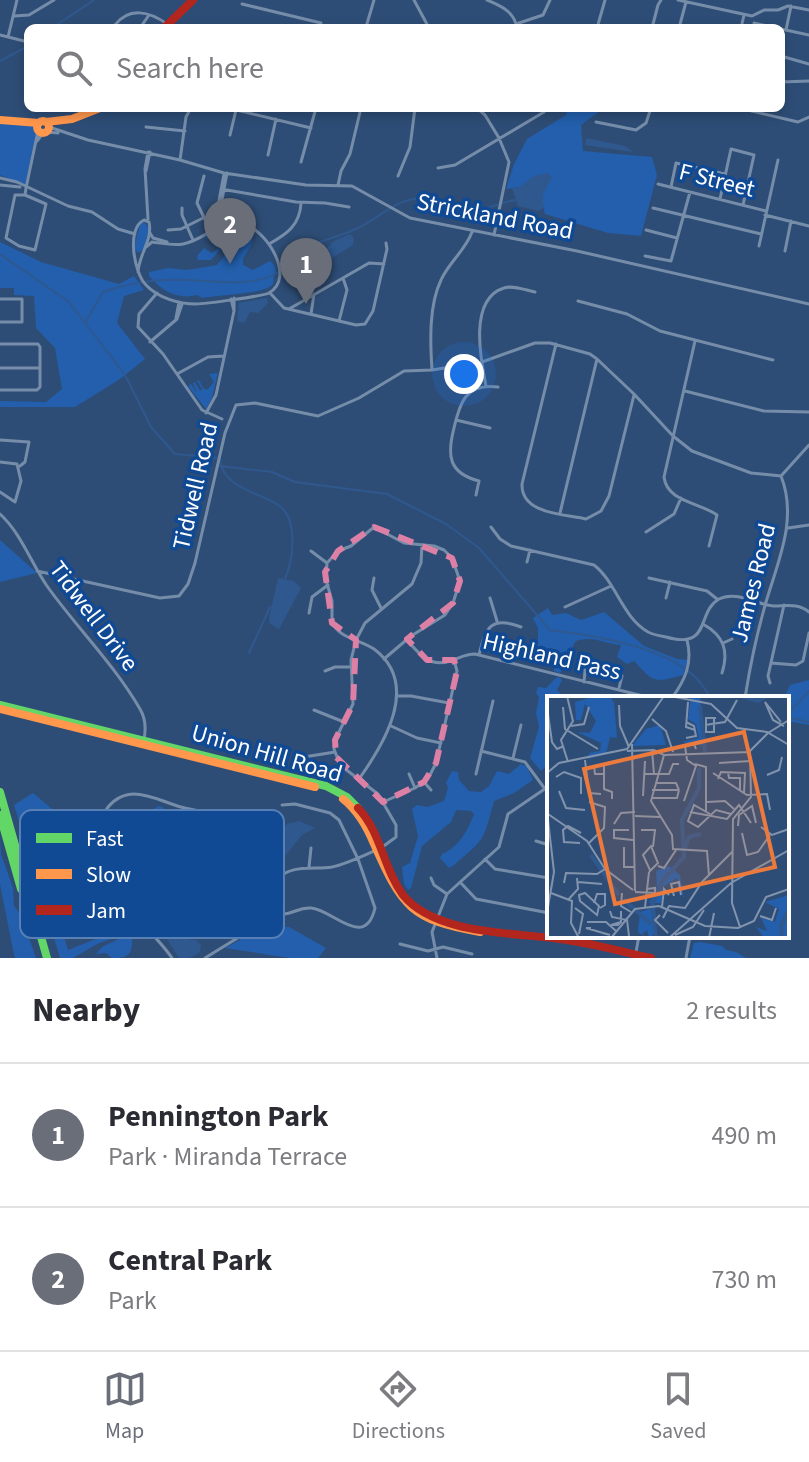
<!DOCTYPE html>
<meta charset="utf-8">
<style>
:root{--surface:#fff;--page:#f2f2f3;--text:#2b2b33;--muted:#7c7c81;--line:#e1e1e2;--accent:#6a6e79}
body{margin:0;font-family:"Source Sans 3",sans-serif;background:var(--page);color:var(--text)}
.you{position:absolute;left:464px;top:374px;width:28px;height:28px;margin:-20px;border:6px solid #fff;border-radius:50%;background:#1a73e8;box-shadow:0 0 0 12px #1a73e833}
.badge{display:grid;place-items:center;width:52px;height:52px;border-radius:50%;background:var(--accent);color:#fff;font-size:26px;font-weight:700}
.pin{position:absolute;translate:-50% -66px;filter:drop-shadow(0 2px 4px #0008)}
.pin::after{content:'';position:absolute;top:42px;width:28px;height:24px;background:inherit;clip-path:polygon(0 0,100% 0,50% 100%)}
.list{margin:0;padding:0;list-style:none}
h2{display:flex;justify-content:space-between;align-items:center;height:104px;margin:0;padding:0 32px;font-size:34px}
h2 small{font-size:26px;font-weight:400;color:var(--muted)}
.list li{display:grid;grid-template-columns:52px 1fr auto;gap:24px;align-items:center;box-sizing:border-box;height:144px;padding:0 32px;border-top:2px solid var(--line)}
.list b{display:block;font-size:30px;white-space:nowrap}
.list p{margin:0;font-size:26px;white-space:nowrap;color:var(--muted)}
.list em{font-size:26px;font-style:normal;color:var(--muted)}
.icon{flex:none;width:44px;height:44px;fill:none;stroke:currentColor;stroke-width:2;stroke-linecap:round;stroke-linejoin:round}
.map{position:relative;flex:none;width:809px;height:958px;overflow:hidden}
.search{position:absolute;background:var(--surface);box-shadow:0 4px 12px #0003;left:24px;right:24px;top:24px;height:88px;display:flex;align-items:center;gap:20px;box-sizing:border-box;padding:0 28px;border-radius:12px;color:var(--muted);font-size:30px}
.sheet{height:392px;background:var(--surface)}
nav{display:flex;justify-content:space-around;align-items:center;box-sizing:border-box;height:112px;border-top:2px solid var(--line);background:var(--surface);font-size:22px;color:var(--muted)}
nav a{display:grid;justify-items:center;gap:4px}
nav .on{color:var(--accent)}
.map>svg:first-child{display:block}
.green{fill:#235fac}
.water{fill:#2f588f}
.lines{fill:none;stroke-linecap:round;stroke-linejoin:round}
.stream{stroke:#2f588f;stroke-width:2}
.street{stroke:#768da9;stroke-width:3}
.fast{stroke:#63d668;stroke-width:8}
.slow{stroke:#ff974d;stroke-width:8}
.jam{stroke:#b3261e;stroke-width:8}
.marked{fill:none;stroke:#dd80a5;stroke-width:6;stroke-dasharray:16 10;stroke-linejoin:round}
.labels{text-anchor:middle;stroke-width:7;stroke-linejoin:round;paint-order:stroke}
.street-label{font-size:24px;fill:#fff;stroke:#104994}
.inset-river{fill:none;stroke:#2f588f;stroke-width:4}
.inset-road{fill:none;stroke:#8294ad;stroke-width:2}
.view{fill:#ed7a3d;fill-opacity:0.15;stroke:#ed7a3d;stroke-width:4}
.inset-edge{fill:none;stroke:#fff;stroke-width:4}
.key{fill:#104994;stroke:#5880b4;stroke-width:2}
.key-label{font-size:22px;fill:#fff}
</style>
<div class="map">
<svg width="809" height="958" viewBox="0 0 809 958">
<rect width="100%" height="100%" fill="#2e4d76"/>
<path class="green" d="M567 108H604L581 125 583 151 652 157 657 175 641 236 608 233 545 214 539 188 525 186 506 189 514 164 527 139 566 115Z
M0 121 29 124 37 129 25 185 0 175Z
M144 222 149 228 144 249 138 253 134 248 140 224Z
M227 226 245 227C233 231 221 249 211 260H198L197 256 204 248 212 253 221 247 214 235 206 239 205 235Z
M244 231 252 234C254 246 247 250 243 259V265L253 270 270 261C277 267 276 269 274 277 273 279 274 282 273 284 267 294 216 295 202 298L197 295C179 300 161 291 149 276V272L168 268 187 270 217 265Z
M0 242 41 262 119 284 134 276 144 290 124 296 117 323 145 359 120 379 75 407H0V401L46 402 62 389 55 348 36 328 34 296 14 295V288H0Z
M218 373 212 398 206 409 188 386 191 384 197 393 193 383 195 382 200 391 202 389 197 381 199 380 203 388 207 390 214 382 209 374Z
M0 540 37 573 0 582Z
M548 608 552 615 566 613 581 620 604 612 644 646 677 659 688 660 683 675C654 683 654 683 634 661L627 664 617 657 621 645C605 644 593 635 576 641 569 651 567 664 560 673L554 671 553 660 544 653 526 652 538 641V628L533 618Z
M559 677 562 680 557 690 562 695 588 698H549V764L541 771 530 758 539 727 536 713 539 697 536 693 538 687 546 688 556 678Z
M809 680V725L787 721V698H784L790 685Z
M521 764 527 767 533 780 514 793 494 801C483 841 486 838 454 865L449 868 440 858 442 854C459 847 468 830 474 814L471 811 456 810 451 822 422 846 411 888 408 890 404 884 402 867 410 863 418 836 412 809 417 805 427 807 444 801 448 788 446 783 452 771 458 772 459 780 469 791 481 792 489 786 497 771 509 774Z
M33 793 58 814 88 821 96 827 37 832 43 871 68 950 116 931 121 924 116 910 124 913 135 926 129 932 97 944 73 958H60L14 805Z
M159 806 164 808 166 820 158 848 157 871 160 874 146 882 144 878 133 874H111L107 871V865L123 867 139 864 144 844 135 839 103 835 105 830 148 836 153 828 152 810Z
M0 838 1 854 13 888 14 906 21 915 36 958H15L13 950 0 884Z
M266 926 289 927 326 948 318 958H289L225 948Z
M127 935 132 936C133 953 130 958 112 958L106 953 96 954 102 947Z
M700 942 722 946 726 950 736 952 746 958H690L694 943Z"/>
<path class="water" d="M586 138 625 146 633 152 585 145Z
M548 173 552 178 543 194V209L538 211 518 206 512 188 520 187 534 176Z
M350 234 354 238 353 245 330 259 327 248 334 241Z
M267 298 268 303 258 313 250 312 244 323 237 321 239 303Z
M278 578 293 581 301 588 279 629 270 624 269 618Z
M299 821 315 828 302 835 280 862 267 847 287 824Z
M171 887 178 900 185 904 194 899V904L186 909 180 928 186 939 196 940 201 945 200 952 190 958H179L163 933 171 914 169 902Z"/>
<g class="lines">
<path class="stream" d="M52 28 94 0
M0 61 28 46
M0 254 69 302 125 375 151 427 175 454 220 458C221 489 262 492 281 507 298 522 293 561 285 579
M281 267C309 239 326 243 358 228 381 217 397 197 426 198 438 198 449 208 461 210 480 214 497 203 515 200
M85 323 103 292C123 285 144 281 165 280 202 277 245 291 277 273
M220 466 272 472 295 482 387 494 446 524 479 548 550 630C592 635 666 647 696 678 702 684 707 692 711 698
M249 653 270 607
M787 715 809 691
M787 717 809 722"/>
<path class="street" d="M414 0 429 28
M487 0C501 6 514 11 517 28
M678 0 752 16 764 10H778L788 6 809 10
M242 4 321 23
M14 16 29 15 54 0
M754 23 777 28
M516 24 543 15 550 0
M115 25C129 7 149 11 167 24
M704 26 713 28
M366 27 374 0
M140 28 149 15
M597 28 605 0
M652 28 658 5 661 0
M679 28 686 2
M741 28 744 15
M781 29 809 35
M786 30 791 6
M0 35 28 42
M8 37 17 0
M781 56 809 64
M781 82 809 81
M228 108 311 128
M477 108 485 115 499 138 509 162 494 235
M739 108 798 122 809 117
M596 122 636 130 646 123 651 108
M49 127 88 140 180 160 224 173 306 185 352 186 410 218 577 251 809 304
M146 127 185 131
M47 132 58 133
M230 135 236 110
M37 141 43 133
M268 155 276 119
M180 160 186 117 191 108
M301 162 316 108
M438 168 455 165 544 112
M146 171 150 152
M204 176 197 203 210 230
M398 176 410 147 415 108
M0 178 17 182 68 206 92 212 118 229 135 234
M658 184 766 211
M0 185 20 187
M338 185 341 171 350 154 361 108
M671 187 676 163 725 174
M26 188 38 131
M221 189 296 202 325 203 349 207
M25 195 46 204 35 250 19 246 6 238 15 195H25L26 188
M720 199 731 149 754 155 743 205
M182 208V215L193 240
M653 208 761 234
M765 215 809 226
M148 219 145 169 148 152
M224 224 221 205 227 173
M221 225 218 206 224 174
M168 230 181 229 203 218
M646 230 677 238
M150 233 153 238 167 242
M269 244C287 234 300 225 301 203
M759 246 778 160
M785 251 791 221
M645 256 671 261 690 192
M138 272C139 254 153 240 149 222L144 220C126 228 134 273 146 285 158 298 179 304 196 304 204 304 264 296 269 293 296 277 267 232 246 225 220 217 206 240 183 244 173 246 162 243 152 242L146 247
M157 293 139 314 138 327 163 354 202 410 222 419
M270 293 284 308 356 325 365 324 373 311 387 249 386 243
M0 299H22V322H0
M231 299 234 311V298
M578 301 627 314 660 331 773 360
M289 309 369 263 384 264
M311 314 314 294
M176 318 179 302
M339 321 347 290 343 278
M695 341 664 477C667 502 699 502 717 515L709 546
M150 342 177 319 182 304
M0 344H38L40 347V387L37 390H0
M556 344 522 484C521 514 563 514 586 519L601 511 609 496 634 395
M0 368H40
M432 369C430 341 429 305 441 280 449 262 465 251 472 232
M177 374 208 357 224 356
M486 386C481 361 468 299 504 288 513 285 525 290 535 292
M685 391 764 411 809 412
M206 413 216 395 234 311
M456 420 490 428
M0 440 29 442 25 462 20 466
M0 462 17 464 21 481 15 502 0 492
M476 495 479 481C448 473 447 455 454 428 460 402 466 383 498 387
M560 513 597 359
M0 514C21 533 31 563 47 586 77 628 114 664 140 709 146 719 146 729 144 739
M491 527 500 539 511 546 594 565C616 582 622 617 648 632 654 635 660 636 666 637 712 650 696 612 719 599 736 590 757 605 774 606 787 606 798 603 809 612
M788 528 809 525
M646 532 674 514 681 498
M311 551 327 563
M527 562 530 550
M37 571 160 598 179 596 188 584 195 563 225 433 236 405 255 403 318 416 359 398 404 371 432 370 482 362 535 343H550L590 354 597 359 634 394 673 436 692 451 751 473 781 476 809 445
M374 578 372 590 381 608
M649 578 707 591 717 599
M490 598 497 621
M666 598 670 582
M565 607 611 586
M309 613 312 597 328 585
M703 624C724 636 729 651 722 673
M407 640C419 654 430 668 450 661 460 658 465 654 475 654L651 698
M723 643 732 639
M479 655C485 628 491 615 521 627
M771 663 796 665 803 661 809 633
M325 671 335 667H351
M584 682 586 660
M770 683 768 676 784 605
M619 688 622 676
M398 696H411L449 703
M672 698C685 680 693 663 687 640
M745 698C750 666 757 633 766 602 778 561 798 519 781 476
M314 710 344 722
M391 726 417 738 441 743
M481 751 525 762 545 789
M304 757 335 752
M513 758 521 725
M409 774 415 788
M476 774 493 701
M359 779C384 744 421 684 374 649 359 639 341 639 332 623V601L326 580 327 563 338 551 351 546 374 527 404 543 434 546 444 550 452 558 460 581 453 603 445 615 411 636 384 659
M424 782 431 790
M383 802 415 788 424 782 431 773 436 763 457 671 454 660
M536 841 549 845
M381 848 396 837V825L378 794 340 765 334 749 335 740 353 704 351 660 356 640 365 623 412 584 421 563 422 545
M485 859 495 869 549 878
M309 867 311 848
M431 878 434 885 447 894
M277 880C289 864 314 870 332 867 346 864 361 857 374 851
M460 882 476 899 549 913
M273 912C292 918 295 907 311 908 332 909 365 951 375 908L358 859 339 820 330 813 295 804 282 805
M400 944 428 951 443 947 472 954
M636 952 639 936
M172 958C140 911 80 888 102 819 106 805 119 794 134 794 150 794 166 803 181 807 199 812 218 814 236 816
M205 958 244 934
M437 958 432 932 447 894 499 847 508 814 549 786
M686 958 690 936"/>
<path class="fast" d="M0 705 326 786 347 797 358 808
M0 792 47 958
M0 815 21 889"/>
<path class="slow" d="M0 120 39 123
M37 127a6 6 0 1 1 12 0a6 6 0 1 1-12 0Z
M46 122 72 119 100 108
M0 709 315 787
M343 799C358 811 367 827 374 844 402 907 411 920 480 932"/>
<path class="jam" d="M164 28 193 0
M358 808C381 832 383 868 403 895 436 936 518 932 566 940 595 944 623 952 651 958"/>
</g>
<path class="marked" d="M374 527 452 558 460 581 453 603 407 639 427 660H454L457 671 436 763 424 782 383 802 336 757 335 740 353 704 356 640 332 623 325 572 338 551Z"/>
<g class="labels">
<g class="street-label">
<text transform="translate(717 180) rotate(14)" y="8">F Street</text>
<text transform="translate(495 216) rotate(11)" y="8">Strickland Road</text>
<text transform="translate(195 486) rotate(-77)" y="8">Tidwell Road</text>
<text transform="translate(753 583) rotate(-76)" y="8">James Road</text>
<text transform="translate(94 616) rotate(53)" y="8">Tidwell Drive</text>
<text transform="translate(552 656) rotate(13)" y="8">Highland Pass</text>
<text transform="translate(267 753) rotate(16)" y="8">Union Hill Road</text>
</g>
</g>
<g transform="translate(547 696)">
<rect width="242" height="242" fill="#2e4d76"/>
<path d="M49 0H63L67 7 70 42 63 41 59 58 41 63 42 57 53 55 54 47 30 36 43 37 49 25 38 8 34 24H29L28 6ZM144 0H153L158 50 135 46 152 42 149 28 141 23ZM113 29 119 49 85 50 99 33ZM122 170 133 179 137 203 130 182 116 191 114 207H102L110 191 109 175ZM242 199V242H217L209 231 220 235 214 222 228 226 232 213 218 206ZM108 211 110 236 102 242 100 234 95 238 99 242 91 236 93 216Z" fill="#235fac"/>
<path class="inset-river" d="M194 0 211 5 219 0M153 10 158 56M138 152 142 141 154 138M44 159 72 199M76 203 104 228M109 242 105 209 116 184 137 161 135 124 152 92V72M235 242 234 229 242 214"/>
<path class="inset-road" d="M20 0 26 25 14 44 21 66M123 0 164 8 190 32 220 36 242 49M141 6 139 31 148 34M72 9 73 30 82 51M0 11 5 46 10 53 17 50M16 11 18 33 51 53M167 22V36H159V22H169M105 23 119 35 126 56M139 26 147 30 149 40 139 42M234 26 218 6 226 24 237 30M158 29 178 26 190 4M24 30 37 28 42 11M221 37 242 24M85 48 88 195M105 54 107 78M80 55 107 54 117 59 104 105 125 139 126 153 160 155 162 180M118 59 203 56M38 64 42 97 54 98M172 67 203 65M148 68 159 71V115M181 76 182 82H193V94M0 77 12 67 80 53 117 0M166 77 200 99 220 98 223 114M57 78H48L47 70 57 69V93L65 96V103M98 78H122L126 68H132M220 79 232 74 235 61M9 81 17 76 34 82V98M171 83 174 76 198 77 197 97M109 87H129L132 94M105 94H132M12 95 19 112 38 114M96 100 98 65M104 102H130L132 94M137 105 149 70 140 64 138 50 147 48 149 53M42 106 58 111 57 132 42 147M160 106 178 105 187 113M0 115 7 176 0 217M143 116 180 123 192 109 204 127M1 118 40 145 58 173 86 194M163 118 147 109 141 125 151 131 169 114 184 118M88 120 113 121M67 128 74 117 88 116M191 130 192 119 205 110 209 127M214 131 225 139 242 133M82 134H67V142L86 144M94 134H108L106 151M195 137 200 159 211 156 223 139M33 147 17 146 16 134 21 130 34 137M77 151V171H88M111 170 117 172 129 154M102 176 111 167 104 150 96 159 103 174M31 186 55 188M17 187 19 177 50 178 58 173M88 196 108 197V192L100 193M4 197 25 205 24 227 32 242M38 197 52 210 50 219 33 205 32 199ZM75 197 74 210 84 216M127 200 124 188 132 186 134 199M21 204 31 193 30 182M47 207 50 198H58V209L53 212M112 210 158 230 191 232 207 225 219 201 242 193M98 211 102 176M115 211 117 193 122 199M28 212 36 218 32 238M63 215 65 221 80 224 82 240M113 219 108 224 121 237M213 220 225 224 229 212M116 222 122 210 138 212 155 186 186 155M40 226H59L69 235M74 226 64 229H71L74 226V215M193 231 185 207 186 123 204 101 203 55 221 37M44 232H39L63 239M128 239 146 231 157 214M64 242 88 213 112 210M122 242 184 187 242 154M162 242 167 217"/>
<path class="view" d="M197 36 228 171 68 208 37 73Z"/>
<rect width="242" height="242" class="inset-edge"/>
</g>
<rect x="20" y="810" width="264" height="128" rx="12" class="key"/>
<rect x="36" y="833" width="36" height="10" fill="#63d668"/>
<rect x="36" y="869" width="36" height="10" fill="#ff974d"/>
<rect x="36" y="905" width="36" height="10" fill="#b3261e"/>
<g class="key-label">
<text x="86" y="846">Fast</text>
<text x="86" y="882">Slow</text>
<text x="86" y="918">Jam</text>
</g>
</svg>
<div class="you"></div>
<div class="pin badge" style="left:306px;top:304px">1</div>
<div class="pin badge" style="left:230px;top:264px">2</div>
<div class="search"><svg class="icon" aria-label="search" viewBox="0 0 24 24"><circle cx="10" cy="10" r="6"/><path d="M15 15l6 6"/></svg>Search here</div>
</div>
<section class="sheet">
<h2>Nearby<small>2 results</small></h2>
<ul class="list">
<li><span class="badge">1</span><div><b>Pennington Park</b><p>Park · Miranda Terrace</p></div><em>490 m</em></li>
<li><span class="badge">2</span><div><b>Central Park</b><p>Park</p></div><em>730 m</em></li>
</ul>
</section>
<nav>
<a class="on"><svg class="icon" aria-label="map" viewBox="0 0 24 24"><path d="M3 6l6-2 6 2 6-2v14l-6 2-6-2-6 2zM9 4v14M15 6v14"/></svg>Map</a>
<a><svg class="icon" aria-label="directions" viewBox="0 0 24 24"><path d="M12 3l9 9-9 9-9-9zM9 14v-3h6M13 9l2 2-2 2"/></svg>Directions</a>
<a><svg class="icon" aria-label="saved" viewBox="0 0 24 24"><path d="M7 4h10v16l-5-4-5 4z"/></svg>Saved</a>
</nav>
